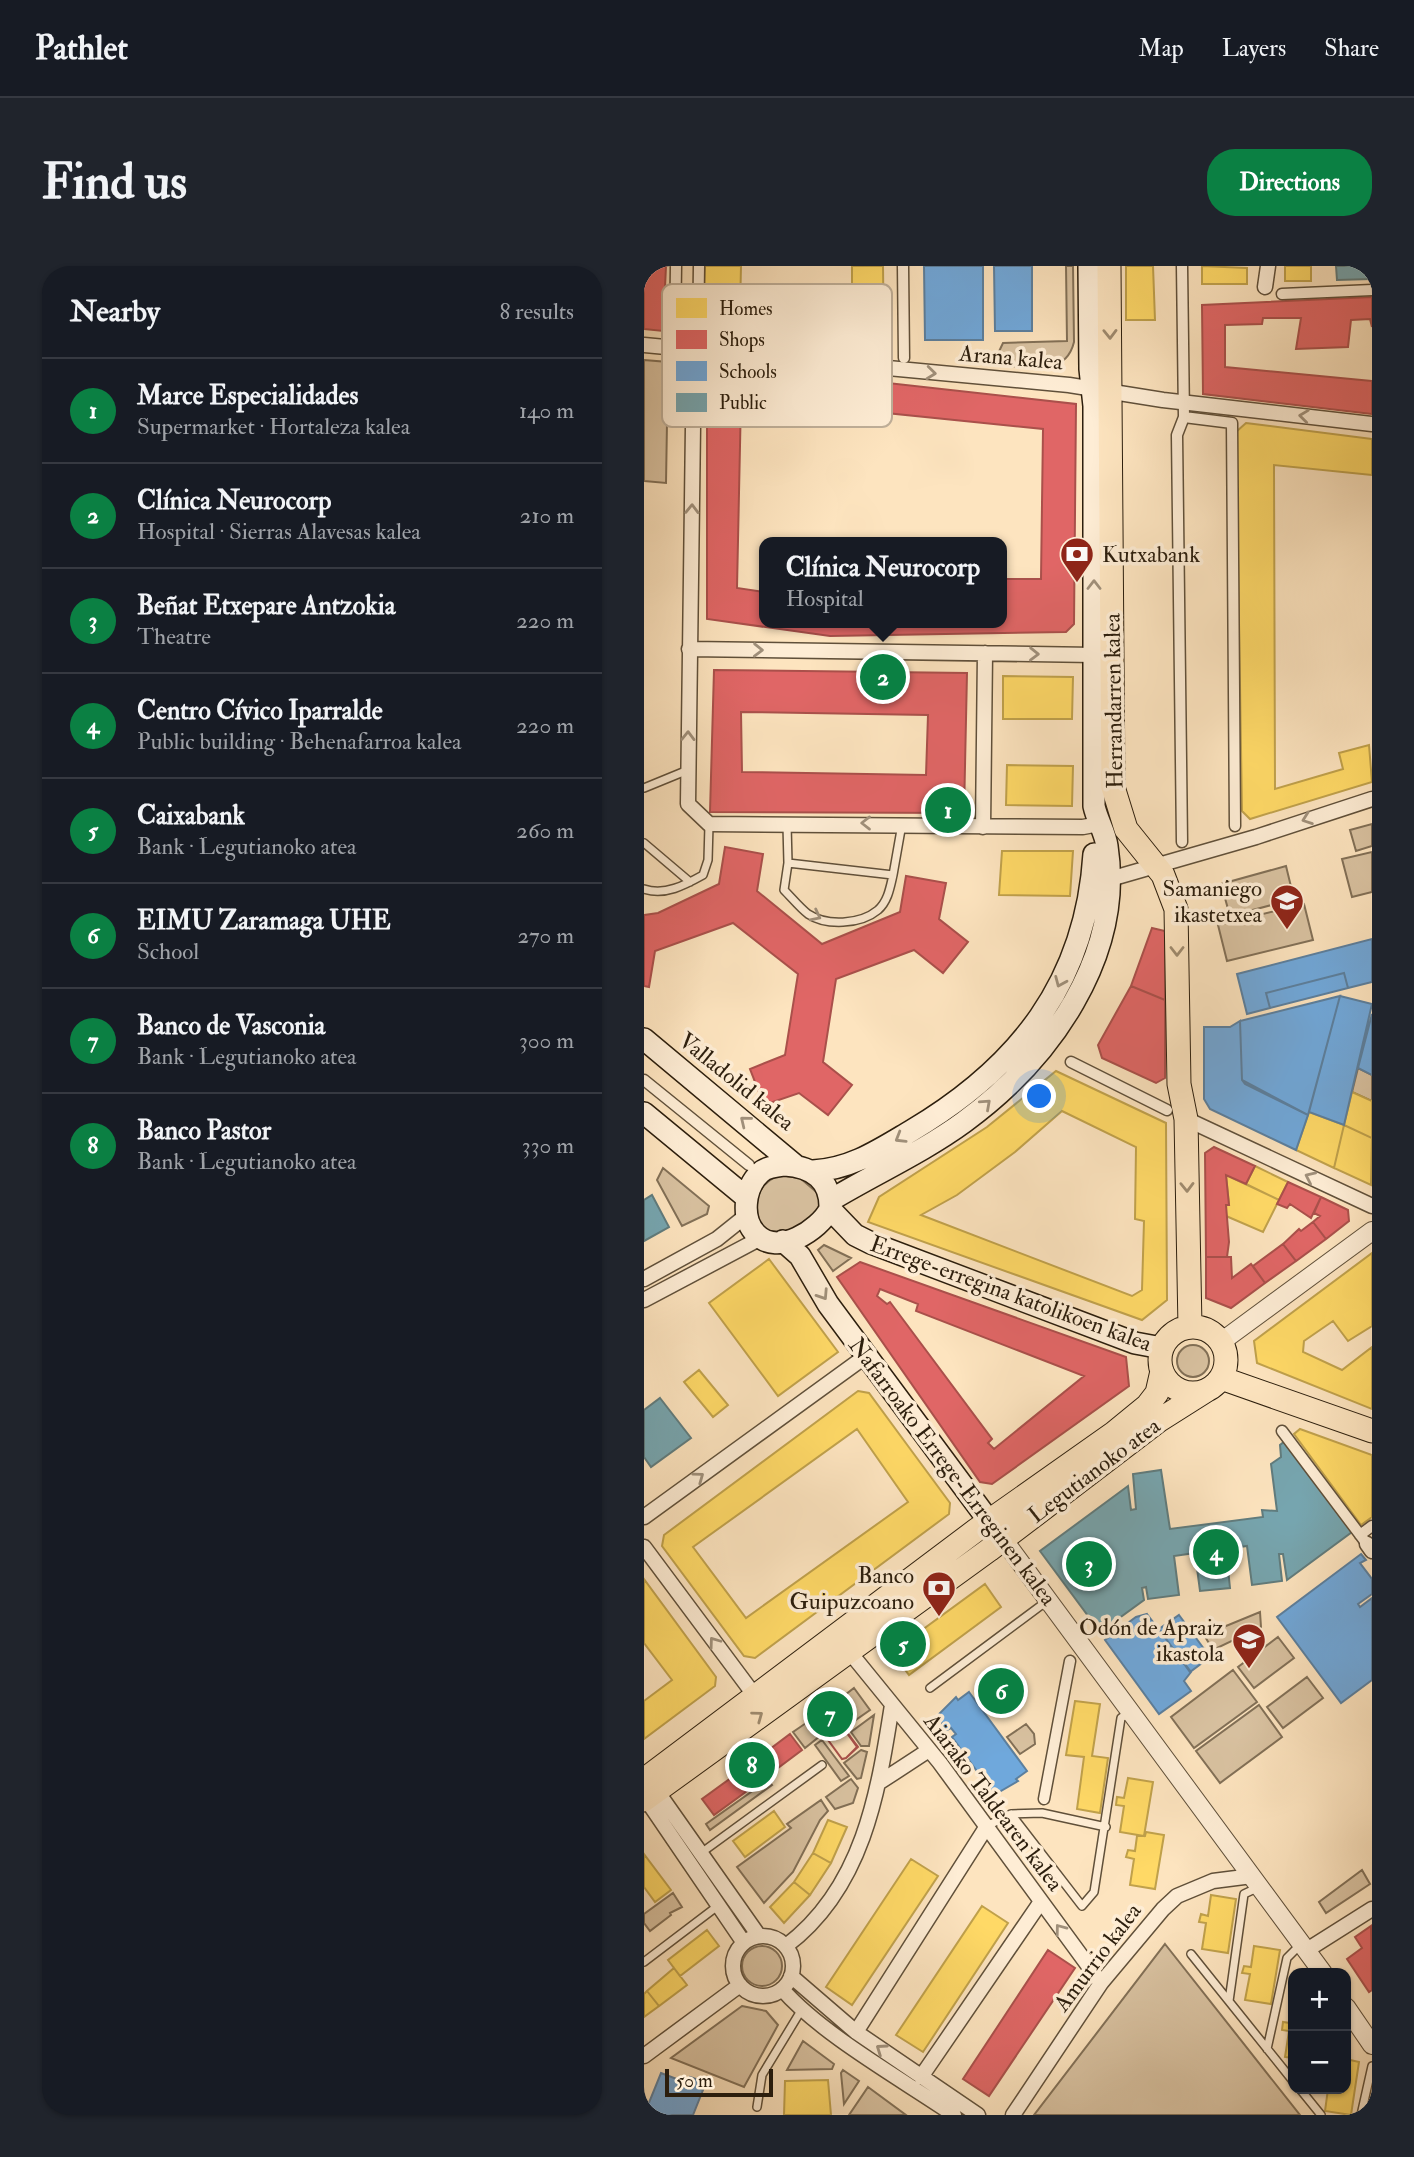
<!DOCTYPE html>
<meta charset="utf-8">
<style>
:root{--surface:#171b24;--page:#20242c;--text:#f1f3f6;--muted:#9ea1a6;--line:#363941;--accent:#0b8043}
body{margin:0;font-family:"IM FELL Double Pica",serif;background:var(--page);color:var(--text)}
.controls{position:absolute;right:21px;bottom:21px;display:grid;overflow:hidden;border-radius:14px;box-shadow:0 2px 5px #0004}
.controls button{width:63px;height:63px;display:grid;place-items:center;padding:0;border:0;border-bottom:2px solid var(--line);background:var(--surface);color:var(--text);font:35px sans-serif}
.scale{position:absolute;left:21px;bottom:18px;width:108px;box-sizing:border-box;padding-left:7px;border:4px solid #2c1e0d;border-top:0;font-size:19px;line-height:24px;white-space:nowrap;color:#2c1e0d;-webkit-text-stroke:5px #feedd5;paint-order:stroke}
.you{position:absolute;left:396px;top:831px;width:24px;height:24px;margin:-18px;border:5px solid #fff;border-radius:50%;background:#1a73e8;box-shadow:0 0 0 10px #1a73e833}
.badge{display:grid;place-items:center;width:46px;height:46px;border-radius:50%;background:var(--accent);color:#fff;font-size:23px;font-weight:700}
.pin{position:absolute;translate:-50% -50%;border:4px solid #fff;box-shadow:0 2px 7px #0006}
.popup{position:absolute;left:115px;top:271px;width:248px;height:91px;box-sizing:border-box;display:grid;place-content:center;border-radius:14px;background:var(--surface);filter:drop-shadow(0 2px 5px #0005);font-size:23px;white-space:nowrap;color:var(--muted)}
.popup b{font-size:26px;color:var(--text)}
.popup::after{content:'';position:absolute;left:50%;top:100%;margin-left:-14px;border:14px solid transparent;border-top-color:var(--surface)}
.list{margin:0;padding:0;list-style:none}
h2{display:flex;justify-content:space-between;align-items:center;height:91px;margin:0;padding:0 28px;font-size:30px}
h2 small{font-size:23px;font-weight:400;color:var(--muted)}
.list li{display:grid;grid-template-columns:46px 1fr auto;gap:21px;align-items:center;box-sizing:border-box;height:105px;padding:0 28px;border-top:2px solid var(--line)}
.list b{display:block;font-size:26px;white-space:nowrap}
.list p{margin:0;font-size:23px;white-space:nowrap;color:var(--muted)}
.list em{font-size:23px;font-style:normal;color:var(--muted)}
.map{position:relative;flex:none;width:728px;height:1849px;overflow:hidden;border-radius:28px}
header{display:flex;align-items:center;gap:42px;box-sizing:border-box;height:98px;padding:0 35px;background:var(--surface);border-bottom:2px solid var(--line)}
header strong{font-size:33px}
nav{display:flex;gap:38px;margin-inline-start:auto;font-size:24px}
.intro{display:flex;align-items:center;justify-content:space-between;box-sizing:border-box;height:168px;padding:0 42px}
h1{margin:0;font-size:49px}
.button{padding:18px 32px;border-radius:28px;background:var(--accent);color:#fff;font-size:24px;font-weight:700}
main{display:flex;gap:42px;padding:0 42px}
aside{flex:1;background:var(--surface);border-radius:28px;box-shadow:0 2px 5px #0004}
.map>svg:first-child{display:block}
.green{fill:#d9c2a1;stroke:#827057;stroke-width:2}
.homes{fill:#ffd966;stroke:#c0a14b;stroke-width:2;fill-rule:evenodd}
.shops{fill:#e06666;stroke:#aa504b;stroke-width:2;fill-rule:evenodd}
.schools{fill:#6fa8dc;stroke:#5b7f9e;stroke-width:2}
.public{fill:#76a5af;stroke:#607c7e;stroke-width:2}
.lines{fill:none;stroke-linecap:round;stroke-linejoin:round}
.service-casing{stroke:#60503a;stroke-width:10}
.pedestrian-casing{stroke:#60503a;stroke-width:13}
.minor-casing{stroke:#60503a;stroke-width:17}
.tertiary-casing{stroke:#60503a;stroke-width:20}
.secondary-casing{stroke:#2c1e0d;stroke-width:24}
.primary-casing{stroke:#2c1e0d;stroke-width:25}
.service{stroke:#feedd5;stroke-width:7}
.pedestrian{stroke:#feedd5;stroke-width:10}
.minor{stroke:#feedd5;stroke-width:14}
.tertiary{stroke:#feedd5;stroke-width:18}
.secondary{stroke:#feedd5;stroke-width:21}
.primary{stroke:#fde4bf;stroke-width:23}
.oneway{stroke:#9f8b6f}
.oneway2{stroke:#a0907b}
.labels{text-anchor:middle;stroke-width:7;stroke-linejoin:round;paint-order:stroke}
.street-label{font-size:23px;fill:#2c1e0d;stroke:#feedd5}
.poi-label{font-size:23px;fill:#2c1e0d;stroke:#feedd5;text-anchor:end}
.key{fill:#feedd5;stroke:#bfaf99;stroke-width:2}
.key-label{font-size:19px;fill:#2c1e0d}
</style>
<header>
<strong>Pathlet</strong>
<nav><a>Map</a><a>Layers</a><a>Share</a></nav>
</header>
<div class="intro"><h1>Find us</h1><a class="button">Directions</a></div>
<main>
<aside>
<h2>Nearby<small>8 results</small></h2>
<ul class="list">
<li><span class="badge">1</span><div><b>Marce Especialidades</b><p>Supermarket · Hortaleza kalea</p></div><em>140 m</em></li>
<li><span class="badge">2</span><div><b>Clínica Neurocorp</b><p>Hospital · Sierras Alavesas kalea</p></div><em>210 m</em></li>
<li><span class="badge">3</span><div><b>Beñat Etxepare Antzokia</b><p>Theatre</p></div><em>220 m</em></li>
<li><span class="badge">4</span><div><b>Centro Cívico Iparralde</b><p>Public building · Behenafarroa kalea</p></div><em>220 m</em></li>
<li><span class="badge">5</span><div><b>Caixabank</b><p>Bank · Legutianoko atea</p></div><em>260 m</em></li>
<li><span class="badge">6</span><div><b>EIMU Zaramaga UHE</b><p>School</p></div><em>270 m</em></li>
<li><span class="badge">7</span><div><b>Banco de Vasconia</b><p>Bank · Legutianoko atea</p></div><em>300 m</em></li>
<li><span class="badge">8</span><div><b>Banco Pastor</b><p>Bank · Legutianoko atea</p></div><em>330 m</em></li>
</ul>
</aside>
<div class="map">
<svg width="728" height="1849" viewBox="0 0 728 1849">
<rect width="100%" height="100%" fill="#fde4bf"/>
<filter id="stains"><feTurbulence type="fractalNoise" baseFrequency=".00286" numOctaves="4"/><feColorMatrix values="0 0 0 0 .2 0 0 0 0 .09 0 0 0 0 .02 0 0 0 .5 -.17"/></filter>
<radialGradient id="worn" r=".72"><stop offset=".6" stop-color="#630" stop-opacity="0"/><stop offset="1" stop-color="#630" stop-opacity=".3"/></radialGradient>
<path class="green" d="M422 0H429L430 76C421 114 378 100 349 98L359 77 423 75Z
M0 94 24 96 22 217 0 215Z
M728 558V580L712 585 706 564Z
M728 586V626L708 631 698 593Z
M642 600 650 633 586 650 577 618Z
M660 638 669 674 583 695 574 659Z
M714 802 728 809V835L708 826Z
M19 902 65 940 63 948 38 960 13 914Z
M135 909 156 912 177 930C174 959 144 971 118 963 109 940 110 920 135 909Z
M180 979 207 992 189 1005 174 984Z
M533 1095a16 16 0 1 1 32 0a16 16 0 1 1-32 0Z
M616 1346 617 1361 569 1384 560 1369Z
M634 1371 650 1392 610 1422 594 1401Z
M589 1404 613 1436 550 1482 527 1451Z
M663 1411 679 1432 639 1462 623 1441Z
M210 1422 226 1444 203 1460 188 1439Z
M615 1439 638 1471 576 1517 552 1485Z
M230 1449 225 1480H217L207 1466Z
M165 1455 176 1470 161 1482 149 1466Z
M382 1458 390 1468 391 1478 376 1488 363 1471Z
M178 1474 205 1510 197 1515 171 1479Z
M217 1484 223 1486 217 1512 213 1513 200 1497Z
M207 1513 214 1522 209 1537 191 1543 182 1531Z
M124 1514 128 1519 66 1564 62 1558Z
M177 1534 184 1545 176 1554 149 1606 120 1637 93 1601 147 1562 143 1558Z
M718 1604 726 1618 682 1647 675 1636Z
M29 1627 38 1641 26 1647 27 1649 6 1665 0 1657V1648Z
M521 1678 656 1849H390Z
M98 1700a20 20 0 1 1 40 0a20 20 0 1 1-40 0Z
M98 1740 122 1745 134 1759 100 1821 27 1792Z
M159 1775 190 1798 188 1803 143 1804Z
M199 1804 215 1815 200 1838 197 1807Z
M224 1821 262 1849H205Z"/>
<path class="homes" d="M61 0H97L96 44 208 50V0H239L240 86 65 67 59 55Z
M482 0H509L511 54H482Z
M558 0 603 2V18H558Z
M641 0H667V15H641Z
M602 157 728 173V209L630 199 631 523 699 503 695 487 725 479 728 516 606 553 598 545 592 166Z
M359 410 429 411 428 453H359Z
M363 499 429 500 428 540 362 539Z
M358 585H429L426 630 355 629Z
M412 805 522 857 523 1034 498 1054 224 956 235 931 343 861ZM418 845 492 881 491 953 500 955 498 1024 488 1030 277 949 313 929 371 886Z
M708 826 728 835V872L700 859Z
M665 846 700 859 690 902 652 884Z
M700 859 728 872 727 919 690 902Z
M611 900 644 916 635 934 602 918Z
M582 909 635 934 619 966 582 950V939H585Z
M728 987V1060L704 1075 689 1055 660 1075 659 1086 698 1104 728 1081V1143L613 1097 610 1075Z
M125 993 194 1086 134 1130 65 1037Z
M55 1104 84 1139 69 1151 40 1116Z
M214 1125 225 1127 264 1180 306 1237 305 1248 111 1392 100 1390 18 1280 20 1269ZM213 1163 264 1236 102 1352 49 1281Z
M656 1163 728 1189V1251L717 1259 650 1168Z
M0 1313 72 1411 71 1420 0 1473V1435L28 1414 0 1377Z
M341 1318 357 1341 265 1409 248 1386Z
M431 1435 456 1438 448 1490 464 1492 456 1547 433 1543 440 1491 422 1489Z
M484 1512 509 1516 500 1570 476 1566 480 1540 472 1539 473 1531 480 1532Z
M130 1545 141 1561 101 1591 89 1575Z
M184 1554 203 1561 187 1597 169 1587Z
M502 1566 520 1569 511 1623 486 1619 490 1593 482 1591 484 1584 491 1585 493 1570H501Z
M169 1587 187 1597 166 1629 150 1616Z
M0 1588 27 1624 11 1636 0 1621Z
M267 1593 294 1610 208 1739 182 1721Z
M150 1616 166 1629 140 1657 126 1641Z
M567 1629 592 1633 584 1687 558 1683 562 1657 555 1656 557 1648 564 1650Z
M338 1640 364 1657 279 1786 252 1769Z
M63 1664 75 1680 36 1710 24 1694Z
M610 1680 636 1684 627 1738 601 1734 606 1708 598 1707 600 1700 607 1701Z
M30 1702 43 1719 15 1740 3 1725Z
M3 1725 15 1740 0 1751V1728Z
M649 1740V1792L641 1791 645 1765 638 1764 639 1756 646 1757Z
M702 1793 715 1796 707 1849 681 1845 684 1823H702Z
M184 1814 187 1849H140L141 1815Z"/>
<path class="shops" d="M0 0H22L19 65 0 63Z
M728 31V61L726 53 707 54 704 81 652 83 657 52H619L618 58 581 59V101L728 115V148L559 128 558 39Z
M63 97 432 138 430 358 422 366 186 370 63 353ZM122 123 212 137 213 144 399 163 397 313H360L358 357H120V326L93 322 97 133H120Z
M70 404 323 407 320 547 66 546ZM97 446 284 449 282 509 98 506Z
M81 581 119 588 113 625 178 678 256 646 262 610 302 617 295 653 324 676 299 707 270 684 192 713 179 796 208 819 184 849 155 827 120 839 106 803 141 789 154 708 89 657 11 685 5 721 0 720V649L14 647 75 618Z
M508 662 521 665V734L487 720Z
M487 720 521 734V812L512 817 458 792 454 779Z
M570 881 611 900 602 918 582 909 585 939H582L585 976 583 991H562L561 887Z
M644 916 677 931 667 952 646 938 643 942 633 938Z
M677 931 704 944 705 955 682 973 669 956 676 950 670 947Z
M669 956 682 973 652 995 639 978 655 963 657 965Z
M639 978 652 995 621 1017 609 1000Z
M562 991H587L588 1012 607 998 621 1017 587 1042 562 1032Z
M216 996 482 1091 485 1120 348 1218 336 1216 193 1011ZM236 1023 274 1038 272 1045 440 1110 350 1183 344 1177 348 1173 246 1036 243 1038 233 1030Z
M184 1441 214 1481 202 1492 198 1493 168 1452Z
M184 1441 213 1481 202 1492 198 1493 168 1452Z
M146 1468 158 1484 114 1517 102 1501Z
M102 1501 114 1517 70 1549 58 1533Z
M727 1660 728 1724 725 1726 703 1693 718 1682 711 1671Z
M404 1684 431 1702 345 1830 319 1813Z"/>
<path class="schools" d="M280 0H339V74H281Z
M350 0H388V65H351Z
M728 673V716L704 722 700 707 622 727 626 742 603 748 593 708Z
M700 707 704 722 626 742 622 727Z
M696 730 664 849 601 818 598 814 596 755Z
M696 730 728 738 700 859 665 846Z
M728 748V809L714 802Z
M596 755 598 814 664 849 652 884 566 843 560 833V761H586Z
M717 1288 722 1294 716 1297 728 1313V1328L714 1338 716 1341 728 1332V1414L697 1437 633 1351Z
M503 1348 547 1406 540 1415 547 1425 515 1448 461 1374 492 1351Z
M535 1349 566 1391 546 1406 515 1363Z
M325 1426 383 1505 372 1513 374 1515 350 1529 339 1514 343 1511 338 1505 335 1508 308 1471 312 1468 307 1462 303 1464 293 1450 312 1431 314 1434Z
M17 1807 43 1817 46 1811 58 1815 55 1822 59 1824 49 1849H0Z"/>
<path class="public" d="M692 0H727L728 13 693 14Z
M8 929 25 961 0 975V934Z
M16 1132 47 1172 7 1201 0 1191V1144Z
M641 1175 708 1266 643 1314 639 1288H635L638 1315 608 1319 603 1280 582 1283 586 1322 556 1325 551 1287 530 1290 535 1329 504 1333 502 1321 498 1322 500 1334 456 1366 396 1285 484 1220 487 1244 492 1243 489 1208 517 1204 526 1263 619 1251 618 1244 633 1245 627 1198 637 1191 636 1179Z"/>
<g class="lines">
<g class="service-casing">
<path id="service" d="M0 522 44 504
M143 559 144 597 140 624C148 632 156 642 164 648 182 660 216 659 234 644 244 635 246 622 249 609L144 597
M0 577 46 616
M249 609 258 558
M0 623C21 630 41 619 59 609L64 594 65 559
M286 1422 403 1335
M343 1560 367 1548
M462 1561 398 1547 367 1548 438 1640 450 1626 477 1452 486 1446
M57 1587 178 1499
M547 1688 649 1815
M0 1696 75 1639
M585 1735 600 1628 615 1621
M623 1783 643 1692 656 1679
M656 1823 677 1849
M113 1841 118 1809 158 1743
M717 1849 728 1800"/>
</g>
<g class="pedestrian-casing">
<path id="pedestrian" d="M259 0 260 92
M638 28 728 24
M31 68 32 0
M54 69 55 0
M540 151 588 157 591 560
M538 576 533 169 540 151 538 0
M427 796 523 844
M0 814 105 899
M638 1165 723 1278
M716 1269 728 1260
M400 1533 426 1395"/>
</g>
<g class="minor-casing">
<path id="minor" d="M621 21 624 0
M0 79 425 119 519 134 728 158
M50 84 44 538 65 558C190 558 314 561 439 561L455 558
M45 383 450 389
M339 561 341 387
M459 615 612 571 728 533
M542 853 728 940
M0 1013 73 973 103 949
M0 1034 117 972
M0 1251 222 1090
M723 1278 728 1285
M0 1281 111 1430
M204 1384 296 1497 457 1717
M236 1516 285 1484
M13 1525 115 1670
M2 1533 100 1677
M89 1700a30 30 0 1 1 60 0a30 30 0 1 1-60 0Z
M142 1680C219 1622 234 1528 248 1439
M663 1684 728 1643
M147 1710 212 1766 334 1849
M138 1723C177 1768 259 1814 310 1849
M212 1766 343 1560
M0 1790 96 1719
M277 1811 396 1637
M369 1849 457 1717 519 1643 533 1630 569 1615 608 1610"/>
</g>
<g class="tertiary-casing">
<path id="tertiary" d="M577 1076 728 965
M359 1273 679 1707
M702 1741 728 1779"/>
</g>
<g class="secondary-casing">
<path id="secondary" d="M0 773 152 900
M0 847 103 932
M141 899C169 901 187 914 186 943 175 964 134 991 112 968 97 953 100 922 116 907 122 901 133 900 141 899Z
M169 905C207 903 235 884 267 865 375 801 442 716 450 588
M187 934C230 908 279 886 320 856 405 794 480 691 463 580 461 566 453 554 450 540V140L446 103 445 0
M186 943 211 969 227 977 491 1077 518 1082
M139 975 156 990 184 1038 345 1255"/>
</g>
<g class="primary-casing">
<path id="primary" d="M465 0 469 521 482 563 519 609 532 643 535 818 542 853 546 1061
M516 1094a33 33 0 1 1 66 0a33 33 0 1 1-66 0Z
M577 1112 728 1165
M0 1514 331 1265 470 1167 503 1140 513 1127 518 1105
M0 1534 345 1284 514 1155 563 1124"/>
</g>
<use href="#service" class="service"/>
<use href="#pedestrian" class="pedestrian"/>
<use href="#minor" class="minor"/>
<use href="#tertiary" class="tertiary"/>
<use href="#secondary" class="secondary"/>
<use href="#primary" class="primary"/>
</g>
<defs><path id="oneway-chevron" d="M-2-3.5L2.5 0L-2 3.5" fill="none" stroke-width="1.6" stroke-linecap="round" stroke-linejoin="round" transform="scale(1.75)"/></defs>
<g class="oneway">
<use href="#oneway-chevron" transform="translate(466 68) rotate(89)"/>
<use href="#oneway-chevron" transform="translate(533 685) rotate(90)"/>
<use href="#oneway-chevron" transform="translate(543 921) rotate(89)"/>
<use href="#oneway-chevron" transform="translate(114 1450) rotate(-36)"/>
</g>
<g class="oneway2">
<use href="#oneway-chevron" transform="translate(287 107) rotate(6)"/>
<use href="#oneway-chevron" transform="translate(660 150) rotate(-173)"/>
<use href="#oneway-chevron" transform="translate(48 243) rotate(-89)"/>
<use href="#oneway-chevron" transform="translate(450 319) rotate(-90)"/>
<use href="#oneway-chevron" transform="translate(114 384) rotate(1)"/>
<use href="#oneway-chevron" transform="translate(390 388) rotate(1)"/>
<use href="#oneway-chevron" transform="translate(44 470) rotate(-89)"/>
<use href="#oneway-chevron" transform="translate(663 553) rotate(160)"/>
<use href="#oneway-chevron" transform="translate(222 557) rotate(180)"/>
<use href="#oneway-chevron" transform="translate(172 650) rotate(27)"/>
<use href="#oneway-chevron" transform="translate(416 716) rotate(113)"/>
<use href="#oneway-chevron" transform="translate(342 838) rotate(-42)"/>
<use href="#oneway-chevron" transform="translate(101 855) rotate(-141)"/>
<use href="#oneway-chevron" transform="translate(256 872) rotate(149)"/>
<use href="#oneway-chevron" transform="translate(666 911) rotate(-155)"/>
<use href="#oneway-chevron" transform="translate(179 1029) rotate(57)"/>
<use href="#oneway-chevron" transform="translate(55 1211) rotate(-36)"/>
<use href="#oneway-chevron" transform="translate(70 1376) rotate(-126)"/>
<use href="#oneway-chevron" transform="translate(416 1663) rotate(-127)"/>
<use href="#oneway-chevron" transform="translate(237 1783) rotate(-145)"/>
</g>
<defs>
<g id="bank-pin" transform="scale(1.75)"><path d="M0 17L-7.5 6A9.5 9.5 0 1 1 7.5 6Z" fill="#8f2418" stroke="#feedd5"/><path d="M-6-4H6V4H-6ZM0-2.3a2.3 2.3 0 1 0 0 4.6a2.3 2.3 0 1 0 0-4.6Z" fill="#fff"/></g>
<g id="school-pin" transform="scale(1.75)"><path d="M0 17L-7.5 6A9.5 9.5 0 1 1 7.5 6Z" fill="#8f2418" stroke="#feedd5"/><path d="M0-5L7-2L0 1L-7-2ZM-4 1L0 2.5L4 1V4Q0 6-4 4Z" fill="#fff"/></g>
</defs>
<g fill-rule="evenodd">
<use href="#bank-pin" x="433" y="288"/>
<use href="#school-pin" x="643" y="635"/>
<use href="#bank-pin" x="295" y="1322"/>
<use href="#school-pin" x="605" y="1374"/>
</g>
<g class="labels">
<g class="street-label">
<text transform="translate(367 91) rotate(5)" y="8">Arana kalea</text>
<text transform="translate(469 435) rotate(-91)" y="8">Herrandarren kalea</text>
<text transform="translate(93 815) rotate(39)" y="8">Valladolid kalea</text>
<text transform="translate(367 1027) rotate(20)" y="8">Errege-erregina katolikoen kalea</text>
<text transform="translate(450 1204) rotate(-37)" y="8">Legutianoko atea</text>
<text transform="translate(309 1205) rotate(53)" y="8">Nafarroako Errege-Erreginen kalea</text>
<text transform="translate(350 1536) rotate(53)" y="8">Aiarako Taldearen kalea</text>
<text transform="translate(453 1691) rotate(-53)" y="8">Amurrio kalea</text>
</g>
<g class="poi-label">
<text x="458" y="296" text-anchor="start">Kutxabank</text>
<text x="618" y="630">Samaniego<tspan x="618" dy="26">ikastetxea</tspan></text>
<text x="270" y="1317">Banco<tspan x="270" dy="26">Guipuzcoano</tspan></text>
<text x="580" y="1369">Odón de Apraiz<tspan x="580" dy="26">ikastola</tspan></text>
</g>
</g>
<rect x="18" y="18" width="230" height="143" rx="10" class="key"/>
<rect x="32" y="32" width="31" height="20" fill="#ffd966"/>
<rect x="32" y="64" width="31" height="19" fill="#e06666"/>
<rect x="32" y="95" width="31" height="20" fill="#6fa8dc"/>
<rect x="32" y="127" width="31" height="19" fill="#76a5af"/>
<g class="key-label">
<text x="75" y="49">Homes</text>
<text x="75" y="80">Shops</text>
<text x="75" y="112">Schools</text>
<text x="75" y="143">Public</text>
</g>
<rect width="100%" height="100%" filter="url(#stains)"/>
<rect width="100%" height="100%" fill="url(#worn)"/>
</svg>
<div class="controls">
<button>+</button>
<button>−</button>
</div>
<div class="scale">50 m</div>
<div class="you"></div>
<div class="pin badge" style="left:304px;top:544px">1</div>
<div class="pin badge" style="left:239px;top:411px">2</div>
<div class="popup"><b>Clínica Neurocorp</b>Hospital</div>
<div class="pin badge" style="left:445px;top:1298px">3</div>
<div class="pin badge" style="left:572px;top:1286px">4</div>
<div class="pin badge" style="left:259px;top:1378px">5</div>
<div class="pin badge" style="left:357px;top:1425px">6</div>
<div class="pin badge" style="left:186px;top:1448px">7</div>
<div class="pin badge" style="left:108px;top:1499px">8</div>
</div>
</main>
